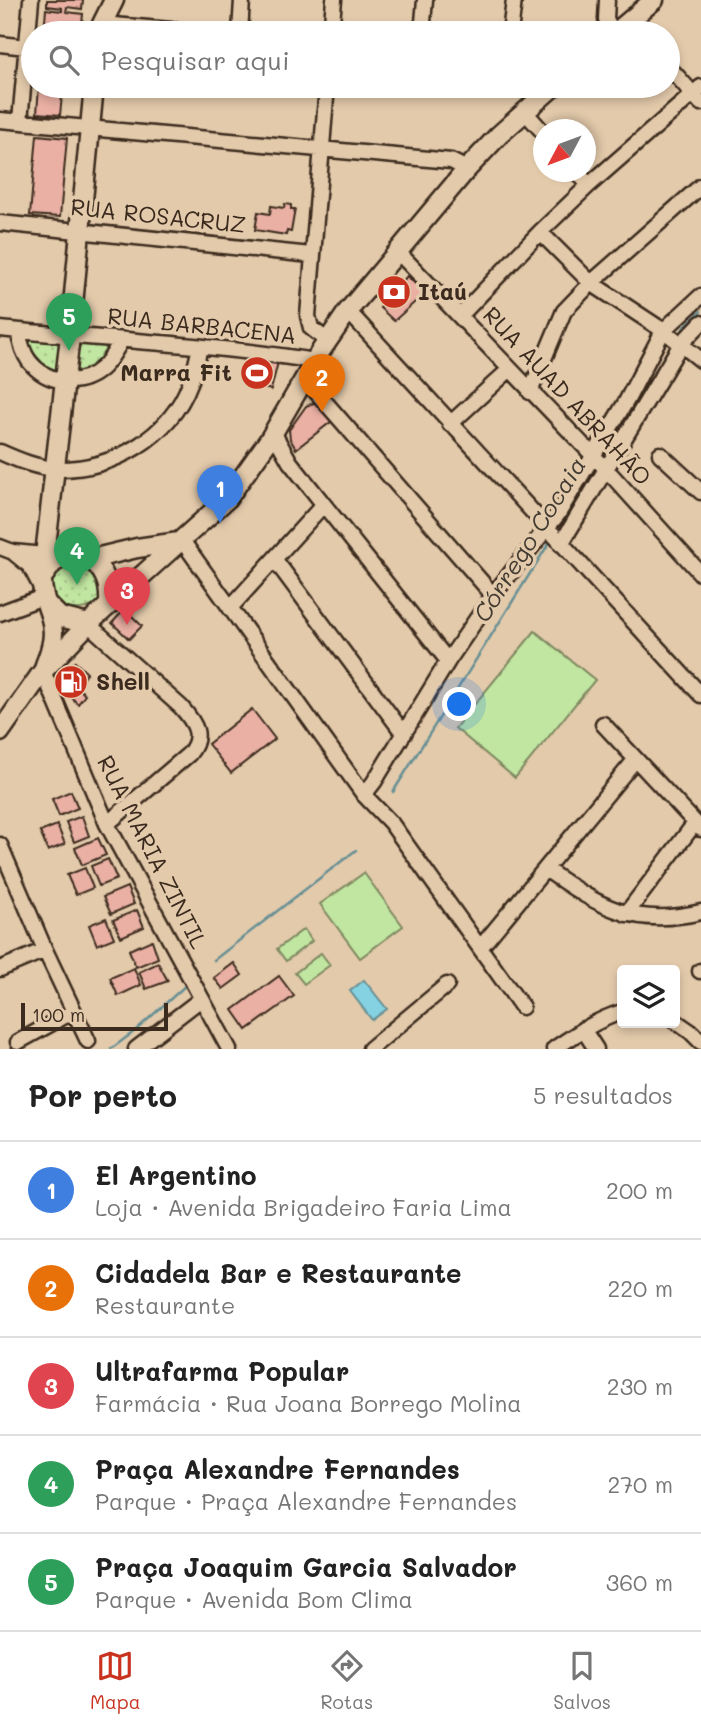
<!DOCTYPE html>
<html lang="pt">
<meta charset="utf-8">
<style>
:root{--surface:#fff;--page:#f6f6f6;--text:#222;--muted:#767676;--line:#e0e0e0;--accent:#c8321e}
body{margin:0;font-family:Mali,sans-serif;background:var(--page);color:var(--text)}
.controls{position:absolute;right:21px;bottom:21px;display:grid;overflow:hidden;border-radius:7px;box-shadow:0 4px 10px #0003}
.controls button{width:63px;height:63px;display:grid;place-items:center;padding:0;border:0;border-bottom:2px solid var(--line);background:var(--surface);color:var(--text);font:35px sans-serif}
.compass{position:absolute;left:533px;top:119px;width:63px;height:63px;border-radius:50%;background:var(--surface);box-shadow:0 4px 10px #0003;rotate:229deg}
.scale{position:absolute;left:21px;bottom:18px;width:147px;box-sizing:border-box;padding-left:7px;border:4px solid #3b2a1e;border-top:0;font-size:19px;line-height:24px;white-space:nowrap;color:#3b2a1e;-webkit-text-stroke:5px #e3caab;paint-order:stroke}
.you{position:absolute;left:460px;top:705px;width:24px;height:24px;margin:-18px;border:5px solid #fff;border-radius:50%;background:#1a73e8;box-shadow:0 0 0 10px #1a73e833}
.badge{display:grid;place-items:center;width:46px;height:46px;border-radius:50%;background:var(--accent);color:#fff;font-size:23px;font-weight:700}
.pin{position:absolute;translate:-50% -58px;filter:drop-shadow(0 2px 4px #0008)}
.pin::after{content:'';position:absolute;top:37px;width:24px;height:21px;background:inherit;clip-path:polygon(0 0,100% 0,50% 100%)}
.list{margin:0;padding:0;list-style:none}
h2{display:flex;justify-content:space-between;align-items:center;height:91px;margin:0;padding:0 28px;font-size:30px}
h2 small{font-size:23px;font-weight:400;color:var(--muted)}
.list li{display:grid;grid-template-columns:46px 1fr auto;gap:21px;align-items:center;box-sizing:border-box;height:98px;padding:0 28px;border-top:2px solid var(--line)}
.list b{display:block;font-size:26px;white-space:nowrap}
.list p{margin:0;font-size:23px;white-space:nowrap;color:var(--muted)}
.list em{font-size:23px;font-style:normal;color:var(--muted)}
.icon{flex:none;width:38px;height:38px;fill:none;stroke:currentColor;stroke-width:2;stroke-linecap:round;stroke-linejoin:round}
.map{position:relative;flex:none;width:701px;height:1049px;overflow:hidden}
.search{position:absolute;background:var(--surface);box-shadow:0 4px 10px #0003;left:21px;right:21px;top:21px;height:77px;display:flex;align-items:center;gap:18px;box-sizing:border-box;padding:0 24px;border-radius:38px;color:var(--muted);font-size:26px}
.sheet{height:581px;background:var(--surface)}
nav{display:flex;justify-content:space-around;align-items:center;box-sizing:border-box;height:98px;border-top:2px solid var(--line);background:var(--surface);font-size:19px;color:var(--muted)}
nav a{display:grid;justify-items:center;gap:4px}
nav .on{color:var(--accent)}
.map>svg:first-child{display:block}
.grass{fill:url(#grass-dots);stroke:#7e8860;stroke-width:2}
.pitch{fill:#c1e6a1;stroke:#7e8860;stroke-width:2}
.water{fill:#84d2e2;stroke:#678f94;stroke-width:2}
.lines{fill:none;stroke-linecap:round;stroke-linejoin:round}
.stream{stroke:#678f94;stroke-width:2.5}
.building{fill:#eab0a4;stroke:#3b2a1e;stroke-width:2}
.minor-casing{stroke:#3b2a1e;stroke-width:19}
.major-casing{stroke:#3b2a1e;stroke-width:23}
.minor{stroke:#e3caab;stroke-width:14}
.major{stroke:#e3caab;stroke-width:18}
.labels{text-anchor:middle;stroke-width:7;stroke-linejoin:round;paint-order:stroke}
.street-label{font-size:23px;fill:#3b2a1e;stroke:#e3caab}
.poi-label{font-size:23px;font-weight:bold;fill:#3b2a1e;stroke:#e3caab;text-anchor:start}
.water-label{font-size:24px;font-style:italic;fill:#423b32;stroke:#e3caab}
</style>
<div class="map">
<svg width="701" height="1049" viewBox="0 0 701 1049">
<defs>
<pattern id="grass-dots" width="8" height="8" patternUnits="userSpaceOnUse" patternTransform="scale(1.75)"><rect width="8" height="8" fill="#c1e6a1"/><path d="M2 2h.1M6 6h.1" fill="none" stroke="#a7c58a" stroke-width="1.8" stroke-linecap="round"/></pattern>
</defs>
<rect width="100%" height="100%" fill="#e3caab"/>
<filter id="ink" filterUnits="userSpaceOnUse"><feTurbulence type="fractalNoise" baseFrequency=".0143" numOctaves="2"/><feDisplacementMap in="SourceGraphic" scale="14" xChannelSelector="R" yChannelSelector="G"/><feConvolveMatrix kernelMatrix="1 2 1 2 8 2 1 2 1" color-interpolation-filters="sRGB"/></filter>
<g filter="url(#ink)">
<path class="grass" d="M23 335 108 345C98 369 70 387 46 367 36 358 30 347 23 335Z
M84 566 95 568 102 599C91 611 66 614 55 599 50 592 52 583 52 576L60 568Z"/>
<path class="pitch" d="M535 631 595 680 515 778 455 728Z
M364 873 403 926 360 958 320 904Z
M304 929 312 941 286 961 277 949Z
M321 953 330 965 304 984 295 973Z"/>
<path class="water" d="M364 980 387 1009 372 1020 350 991Z"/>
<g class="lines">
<path class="stream" d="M679 336 685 326 701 311
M603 457 644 392
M557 531 598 466
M393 792 551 540
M214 960 356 850
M111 1049 135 1031 186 985"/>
</g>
<path class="building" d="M47 0H83L82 9 67 7 66 12 83 14 81 33H44L46 9 62 11V8L47 6Z
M39 86H63L60 115 37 113Z
M37 135 67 138 60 217 30 215Z
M285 204 291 205V209H295L291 232 287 231 286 235 255 230 258 212 270 214 271 206 284 208Z
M407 276 425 293 394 321 380 308Z
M249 360 278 362 271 390 243 382Z
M316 402 332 421 296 449 290 439 289 430 306 406Z
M125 609 142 626 129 639 112 623Z
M75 662 87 673 77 686 85 695 78 704 67 693 60 679Z
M252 709 275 739 231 773 208 744Z
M71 791 78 808 59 816 52 799Z
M82 816 89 836 74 842 66 822Z
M57 825 65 844 48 851 40 832Z
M98 838 106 855 82 865 75 848Z
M108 859 117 879 99 886 91 866Z
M85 868 93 888 76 895 67 875Z
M127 887 134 904 111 914 103 897Z
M137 910 144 927 121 937 113 920Z
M106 918 114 938 97 945 89 925Z
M152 940 158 958 136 967 129 950Z
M158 963 168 981 146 989 139 972Z
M234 963 242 975 223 989 214 978Z
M134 968 141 985 118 996 110 978Z
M279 976 294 996 247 1030 233 1010Z"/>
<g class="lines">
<g class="minor-casing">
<path id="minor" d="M607 0 606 19 613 33
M629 22 639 33
M102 24 206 33
M240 33 242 0
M331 33 334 0
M422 33 425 0
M510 33 514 0
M0 44 26 47
M668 66 701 103
M327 86 308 316 311 328 328 341
M525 112 544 133
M0 120 451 161 467 169
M20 121 31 0
M577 172 589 185
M0 223 311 255
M540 232 591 283 667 333 701 360
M397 251 607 470 701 574
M348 311 701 695
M460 316 540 232 589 185 701 87
M0 329C105 340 211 344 315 361
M18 331C20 341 23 353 29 361 47 384 80 388 102 368 110 361 115 351 121 341
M305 379 493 595
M530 392 564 311 591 283 701 186
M450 424 509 370
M273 432 290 462 448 661
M0 452C18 460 37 468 57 469 113 470 170 437 190 383 195 372 197 359 200 347
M660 454 701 492
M181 539 364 795 391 823 522 1007
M561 544 681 344 701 323
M0 547 13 552 54 556
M14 553 30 566 42 589
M275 560 404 734
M230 608 323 505
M0 613 43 597
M88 624 181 707C195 723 204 736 189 754L107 824
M43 671 107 824 229 1049
M603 724 701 829
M364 795 374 782 448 661 493 595 558 514 627 400 663 331 701 296
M0 845 45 950 88 1041
M547 870C600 907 634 928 701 912
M626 914 695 823
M480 948 635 760
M0 969 45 950
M700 971H701
M675 1021 691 1032 701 1042
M583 1029 596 1049
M18 1042 74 1011
M136 1049 201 999
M370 1049 447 985
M554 1049C576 1034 596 1020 622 1012"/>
</g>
<g class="major-casing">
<path id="major" d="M101 33 102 24 114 0
M615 33 654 0
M91 559C105 572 110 584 109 603
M45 574 53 563 64 557 78 555 91 559 137 548 179 542
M46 603 60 617 88 624
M45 665C52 647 56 633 50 615 46 603 42 594 42 581L70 336 94 86
M0 732 43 671 88 624 227 499 269 440 320 352 348 311 467 169 499 135 554 86"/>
</g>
<use href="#minor" class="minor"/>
<use href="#major" class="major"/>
</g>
</g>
<defs>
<g id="bank-disc" transform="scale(1.75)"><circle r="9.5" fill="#c8321e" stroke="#e3caab"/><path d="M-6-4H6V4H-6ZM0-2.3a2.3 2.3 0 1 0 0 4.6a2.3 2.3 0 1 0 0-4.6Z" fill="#fff"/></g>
<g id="stadium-disc" transform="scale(1.75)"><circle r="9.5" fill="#c8321e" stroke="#e3caab"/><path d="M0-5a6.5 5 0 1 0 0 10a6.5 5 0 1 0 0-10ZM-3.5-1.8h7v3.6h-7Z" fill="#fff"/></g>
<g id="fuel-disc" transform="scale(1.75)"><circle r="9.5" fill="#c8321e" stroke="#e3caab"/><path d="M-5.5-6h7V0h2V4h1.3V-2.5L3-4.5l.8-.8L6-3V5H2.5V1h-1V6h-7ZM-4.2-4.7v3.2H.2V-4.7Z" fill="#fff"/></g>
</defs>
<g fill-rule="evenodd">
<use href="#bank-disc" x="394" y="292"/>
<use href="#stadium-disc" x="257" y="373"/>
<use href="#fuel-disc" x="71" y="682"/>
</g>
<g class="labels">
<g class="street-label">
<text transform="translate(158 216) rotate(6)" y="8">RUA ROSACRUZ</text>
<text transform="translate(202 326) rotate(6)" y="8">RUA BARBACENA</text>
<text transform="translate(567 396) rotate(47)" y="8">RUA AUAD ABRAHÃO</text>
<text transform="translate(152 852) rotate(63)" y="8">RUA MARIA ZINTIL</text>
</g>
<g class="poi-label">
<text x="418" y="300">Itaú</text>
<text x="232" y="381" text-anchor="end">Marra Fit</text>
<text x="96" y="690">Shell</text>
</g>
<g class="water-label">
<text transform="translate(530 540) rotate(-58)" y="8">Córrego Cocaia</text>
</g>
</g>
</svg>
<div class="controls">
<button><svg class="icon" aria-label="layers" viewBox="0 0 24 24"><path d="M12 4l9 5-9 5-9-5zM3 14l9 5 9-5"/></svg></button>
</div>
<svg class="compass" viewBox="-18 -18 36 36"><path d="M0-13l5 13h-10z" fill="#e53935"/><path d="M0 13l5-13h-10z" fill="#767676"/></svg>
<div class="scale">100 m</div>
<div class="you"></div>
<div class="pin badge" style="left:220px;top:523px;background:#3f7fe0">1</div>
<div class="pin badge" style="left:322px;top:412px;background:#e8710a">2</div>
<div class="pin badge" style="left:127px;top:625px;background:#e0444e">3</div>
<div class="pin badge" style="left:77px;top:585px;background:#2e9e5b">4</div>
<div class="pin badge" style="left:69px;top:351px;background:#2e9e5b">5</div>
<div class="search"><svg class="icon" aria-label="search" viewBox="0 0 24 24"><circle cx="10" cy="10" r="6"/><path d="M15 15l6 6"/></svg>Pesquisar aqui</div>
</div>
<section class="sheet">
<h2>Por perto<small>5 resultados</small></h2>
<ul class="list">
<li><span class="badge" style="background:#3f7fe0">1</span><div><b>El Argentino</b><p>Loja · Avenida Brigadeiro Faria Lima</p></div><em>200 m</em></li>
<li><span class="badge" style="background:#e8710a">2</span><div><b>Cidadela Bar e Restaurante</b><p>Restaurante</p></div><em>220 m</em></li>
<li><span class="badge" style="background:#e0444e">3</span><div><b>Ultrafarma Popular</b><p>Farmácia · Rua Joana Borrego Molina</p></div><em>230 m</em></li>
<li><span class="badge" style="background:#2e9e5b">4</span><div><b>Praça Alexandre Fernandes</b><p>Parque · Praça Alexandre Fernandes</p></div><em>270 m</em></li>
<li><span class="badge" style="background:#2e9e5b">5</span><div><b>Praça Joaquim Garcia Salvador</b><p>Parque · Avenida Bom Clima</p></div><em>360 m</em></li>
</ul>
</section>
<nav>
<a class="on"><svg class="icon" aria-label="map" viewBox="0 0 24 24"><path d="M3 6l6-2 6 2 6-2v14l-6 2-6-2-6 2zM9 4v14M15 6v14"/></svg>Mapa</a>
<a><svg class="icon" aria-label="directions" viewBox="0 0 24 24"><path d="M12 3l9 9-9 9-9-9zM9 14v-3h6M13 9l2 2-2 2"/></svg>Rotas</a>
<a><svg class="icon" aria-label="saved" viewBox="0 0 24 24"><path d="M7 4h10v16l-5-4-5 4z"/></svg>Salvos</a>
</nav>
